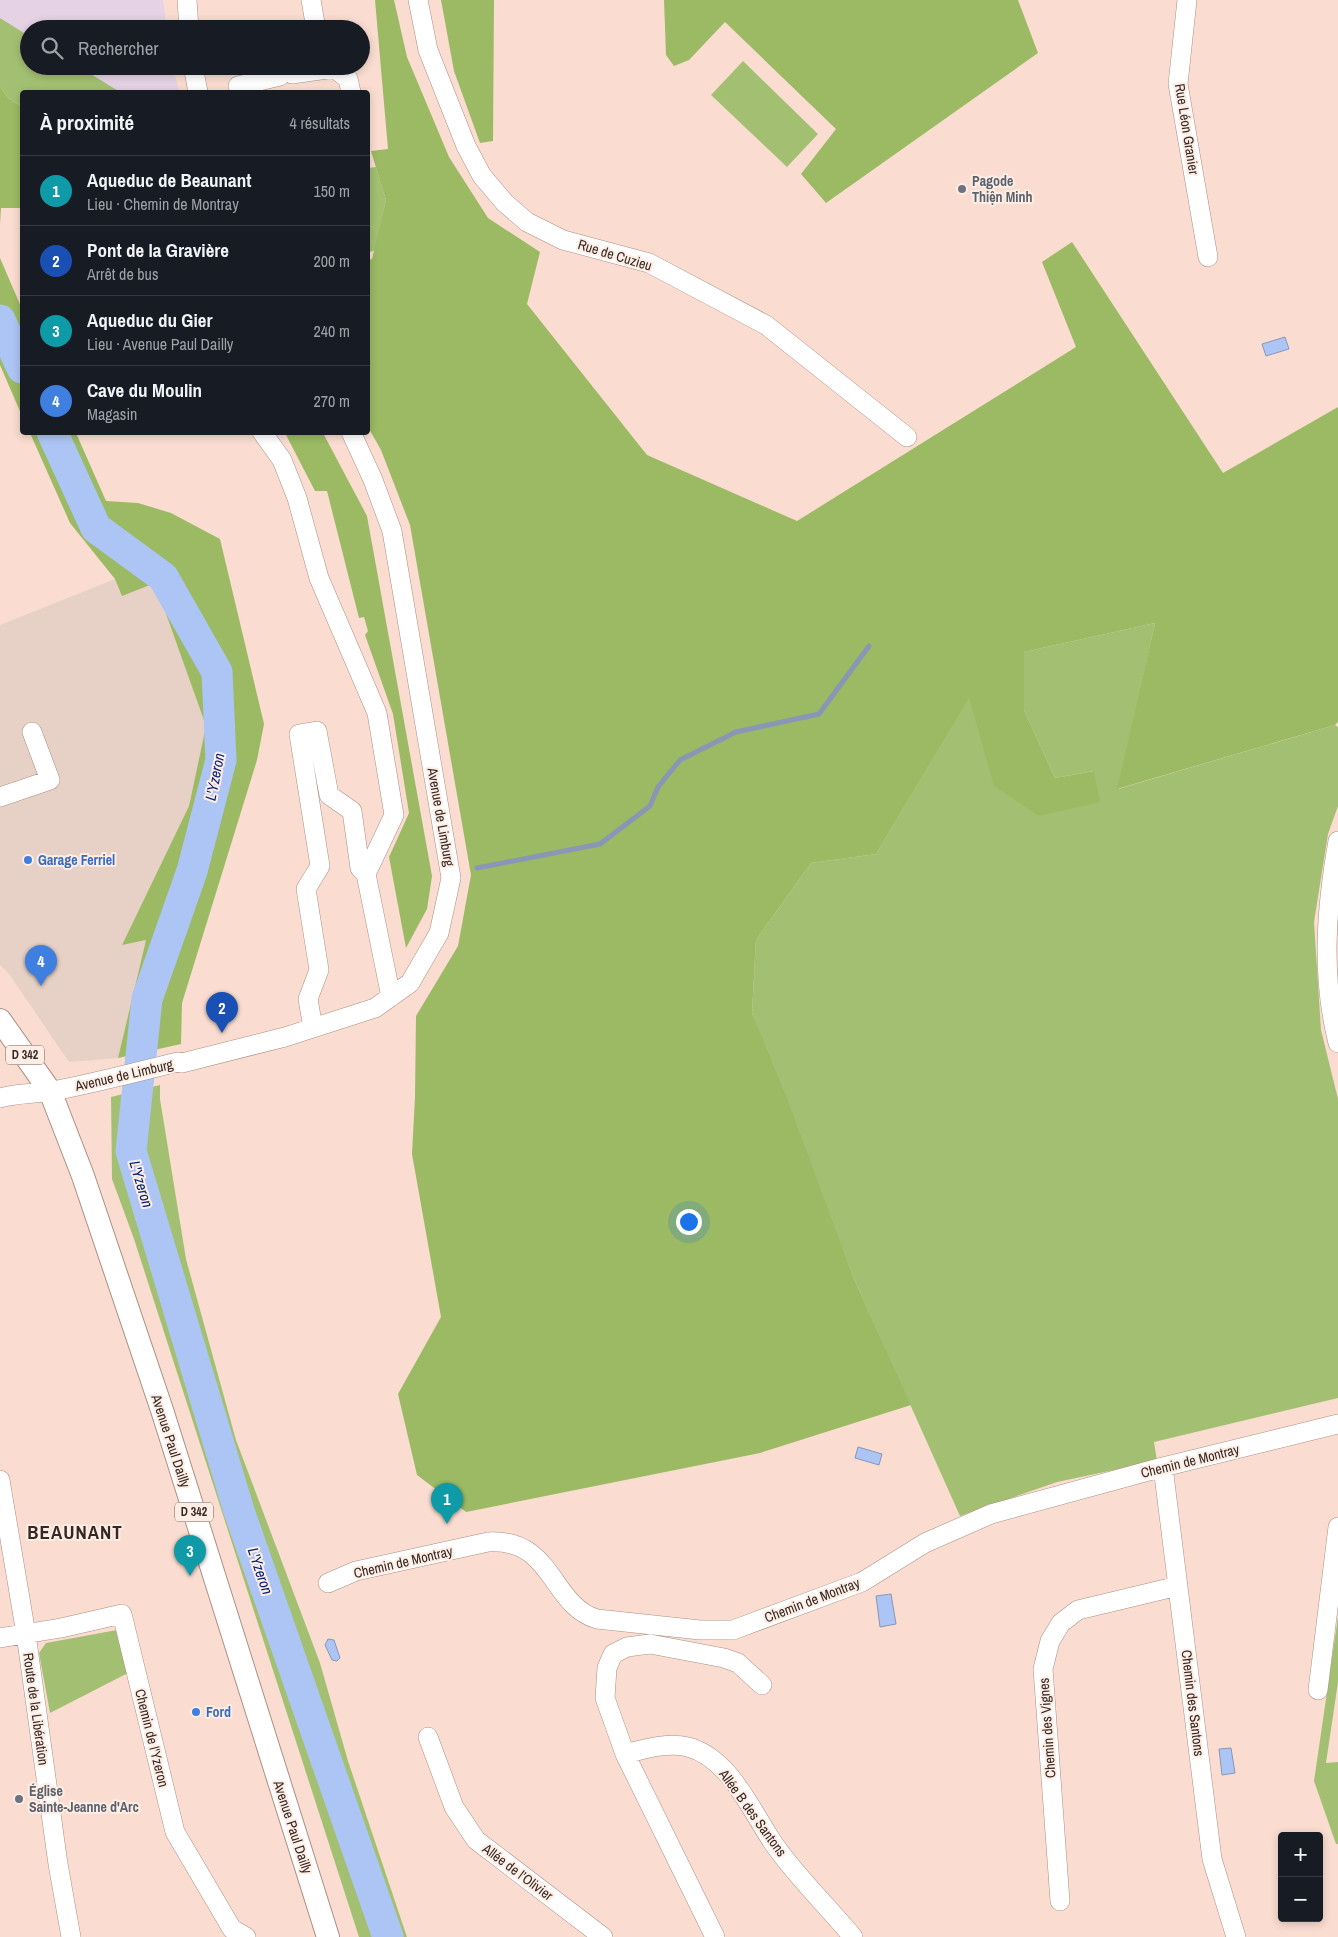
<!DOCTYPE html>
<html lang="fr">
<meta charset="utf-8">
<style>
:root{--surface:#171b24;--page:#20242c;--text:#f1f3f6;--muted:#9ea1a6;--line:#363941;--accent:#ea580c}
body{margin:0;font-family:"Archivo Narrow",sans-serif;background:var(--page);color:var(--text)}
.controls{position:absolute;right:15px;bottom:15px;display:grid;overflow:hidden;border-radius:5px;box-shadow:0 2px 8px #0003}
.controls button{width:45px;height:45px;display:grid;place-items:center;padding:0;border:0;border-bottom:1px solid var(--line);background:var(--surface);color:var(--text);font:25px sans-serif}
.you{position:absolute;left:688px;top:1221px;width:18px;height:18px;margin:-12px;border:4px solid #fff;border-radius:50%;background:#1a73e8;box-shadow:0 0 0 8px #1a73e833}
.badge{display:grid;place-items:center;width:32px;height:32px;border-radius:50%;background:var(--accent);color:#fff;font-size:16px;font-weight:700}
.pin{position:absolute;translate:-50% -41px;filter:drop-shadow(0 1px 2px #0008)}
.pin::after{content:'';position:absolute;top:26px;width:18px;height:15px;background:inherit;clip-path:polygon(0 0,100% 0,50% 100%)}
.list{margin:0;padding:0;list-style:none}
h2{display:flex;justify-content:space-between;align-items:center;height:65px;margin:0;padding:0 20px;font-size:21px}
h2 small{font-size:16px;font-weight:400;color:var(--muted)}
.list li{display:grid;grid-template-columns:32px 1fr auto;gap:15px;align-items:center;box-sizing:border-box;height:70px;padding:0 20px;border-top:1px solid var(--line)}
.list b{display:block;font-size:19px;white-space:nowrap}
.list p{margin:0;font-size:16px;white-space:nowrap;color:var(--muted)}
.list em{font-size:16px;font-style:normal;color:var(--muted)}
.icon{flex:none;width:28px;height:28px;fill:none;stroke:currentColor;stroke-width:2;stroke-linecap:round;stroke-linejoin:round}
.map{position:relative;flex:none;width:1338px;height:1937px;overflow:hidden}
.search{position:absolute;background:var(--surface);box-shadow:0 2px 8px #0003;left:20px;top:20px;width:350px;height:55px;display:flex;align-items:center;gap:12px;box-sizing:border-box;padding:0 18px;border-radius:28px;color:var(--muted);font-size:19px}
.panel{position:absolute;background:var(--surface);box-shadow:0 2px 8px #0003;left:20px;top:90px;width:350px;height:345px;border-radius:5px}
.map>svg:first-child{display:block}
.industrial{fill:#e7d1c6}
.education{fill:#e5d3e5}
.green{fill:#a3c072}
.forest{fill:#9bba63}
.water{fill:#adc5f4;stroke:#8996b6}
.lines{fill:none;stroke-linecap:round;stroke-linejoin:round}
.stream{stroke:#8996b6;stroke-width:5}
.river{stroke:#adc5f4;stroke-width:31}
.minor-casing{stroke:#aa8f84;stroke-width:20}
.major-casing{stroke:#aa8f84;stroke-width:24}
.minor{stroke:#fff;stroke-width:19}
.major{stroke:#fff;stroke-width:22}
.worship-dot{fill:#6b7280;stroke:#feede5;stroke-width:2}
.shop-dot{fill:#3f7fe0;stroke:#feede5;stroke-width:2}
.labels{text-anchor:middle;stroke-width:4;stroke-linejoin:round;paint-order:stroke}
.shield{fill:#feede5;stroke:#71645e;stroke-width:1}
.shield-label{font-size:12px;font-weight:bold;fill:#342924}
.street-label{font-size:14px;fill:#342924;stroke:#feede5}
.worship-label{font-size:14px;font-weight:bold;fill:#5b616d;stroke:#feede5;text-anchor:start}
.shop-label{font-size:14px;font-weight:bold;fill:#366cbe;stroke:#feede5;text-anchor:start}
.water-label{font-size:15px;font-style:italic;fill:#052379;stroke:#feede5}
.district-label{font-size:19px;font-weight:bold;letter-spacing:1px;fill:#342924;stroke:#feede5}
</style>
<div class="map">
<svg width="1338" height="1937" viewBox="0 0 1338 1937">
<rect width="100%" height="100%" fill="#faddd0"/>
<path class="industrial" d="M115 579 155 583 206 726 189 806 122 945 146 940 118 1058 69 1062 9 974 0 965V625Z"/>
<path class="education" d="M0 0H163L167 29H29V36L0 18Z
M78 66H173L179 92H120Z"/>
<path class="green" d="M0 18 29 36V66H78L120 92H22V107L8 98 0 86Z
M743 61 818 134 787 167 711 95Z
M376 167 386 200 375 250 368 253V168Z
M1155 623 1118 789 1335 725 1338 727V806L1328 834 1314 922 1321 1030 1338 1099V1398L1154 1442 1157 1461 1057 1482 960 1516 854 1279 752 1013 756 940 811 863 876 854 969 697 1039 816 1094 771 1055 778 1024 710V652Z
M160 1085V1099L186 1259 236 1440 320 1663 348 1761 407 1937H359L134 1239 112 1179 111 1097Z
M1338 1617V1682L1326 1763 1338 1762V1844H1336L1314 1781Z
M117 1630 128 1673 50 1713 39 1653 46 1643Z"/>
<path class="forest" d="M375 0H394L407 57 449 157 488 218 540 252 527 304 647 455 797 521 1076 347 1042 262 1072 242 1223 473 1338 407V722L1335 725 1117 789 1155 623 1024 652V710L1055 778 1094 771 1100 802 1039 816 994 786 969 698 876 854 811 863 756 940 752 1013 788 1101 854 1279 911 1405 760 1453 466 1512 417 1475 398 1394 441 1317 412 1154 415 1097 416 1016 458 946 471 875 410 525 381 450 368 427V260L372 259 386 200 371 151 388 149Z
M441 0H494L493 141 480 143 454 71Z
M664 0H1018L1038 53 826 203 801 174 836 129 725 22 689 60 674 66 666 55Z
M0 86 8 98 22 107V208H1L0 224Z
M0 258 22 309V416L0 365Z
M30 433H76L106 501 138 503 171 513 220 539 264 724 257 760 182 1003 181 1044 118 1058 146 940 122 945 189 806 206 726 155 583 122 596 115 579 70 523Z
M285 433H323L367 516 432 876 427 909 406 948 389 857 409 813 393 714 365 635 368 631 364 617 359 618 327 491H315Z"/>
<path class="water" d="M1285 337 1289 349 1266 356 1262 344Z
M858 1447 882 1454 879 1465 855 1458Z
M891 1594 896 1624 880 1627 876 1596Z
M328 1639 334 1640 340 1658 337 1661 332 1660 325 1645Z
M1231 1748 1235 1773 1222 1775 1219 1749Z"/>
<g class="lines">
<path class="stream" d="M477 868 600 844 650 806 658 787 680 760 736 732 819 714 869 646"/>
<path class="river" d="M0 320 22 368
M52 432 96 528 163 577 217 672 221 760 192 871 147 999 131 1151 239 1511 388 1937"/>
<g class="minor-casing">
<path id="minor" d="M187 0 189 29
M311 0 316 29
M418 0 428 50 466 146 482 176 505 203 527 222 563 240 649 263 766 325 907 437
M1187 0 1178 84 1208 257
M193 66 198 92
M292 74 334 68 348 79 351 92
M238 86 280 76
M262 432 282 460 297 498 319 578 377 713 394 815 366 874
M0 797 50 780 32 732
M1338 841C1326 909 1321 976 1338 1043
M313 1028 308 999 319 970 306 889 320 866 299 734 317 731 329 795 352 811 360 868 366 874 391 997
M0 1098C18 1093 35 1094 53 1091 95 1083 136 1072 178 1062L182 1063 285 1037 375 1008 410 983 439 933 451 878 392 531 373 480 351 432
M1163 1467 1212 1859 1236 1937
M0 1480 26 1634 58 1864 71 1937
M328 1583 356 1571 488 1542C554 1538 550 1605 597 1619L700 1630H733L862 1582 925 1543 991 1514 1163 1467 1338 1424
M0 1638 61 1628 122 1614 175 1832 232 1929 246 1937
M1318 1690 1338 1527
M428 1737 454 1807 476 1840 603 1937
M625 1754C645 1749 667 1742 688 1747 731 1758 753 1815 776 1847 799 1879 828 1907 853 1937
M1060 1901 1043 1669 1050 1641 1061 1623 1078 1610 1178 1586
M715 1937 625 1754 605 1698 607 1668 613 1654 627 1647 650 1644 724 1658 738 1663 762 1685"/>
</g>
<g class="major-casing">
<path id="major" d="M0 1020 50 1091 83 1176 162 1410 328 1937"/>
</g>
<use href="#minor" class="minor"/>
<use href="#major" class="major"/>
</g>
<g class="worship-dot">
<circle cx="962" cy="189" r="5"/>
<circle cx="19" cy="1799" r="5"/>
</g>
<g class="shop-dot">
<circle cx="28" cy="860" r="5"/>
<circle cx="196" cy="1712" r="5"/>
</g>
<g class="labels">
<g class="shield">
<rect x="6" y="1045.5" width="38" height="19" rx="4"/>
<rect x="175" y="1502.5" width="38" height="19" rx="4"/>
</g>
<g class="shield-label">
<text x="25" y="1059">D 342</text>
<text x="194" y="1516">D 342</text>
</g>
<g class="street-label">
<text transform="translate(1187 129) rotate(81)" y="5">Rue Léon Granier</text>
<text transform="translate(615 255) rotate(17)" y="5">Rue de Cuzieu</text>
<text transform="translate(441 817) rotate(80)" y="5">Avenue de Limburg</text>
<text transform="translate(124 1075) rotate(-13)" y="5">Avenue de Limburg</text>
<text transform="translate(171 1441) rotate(72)" y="5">Avenue Paul Dailly</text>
<text transform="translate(1190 1461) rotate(-14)" y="5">Chemin de Montray</text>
<text transform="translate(403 1562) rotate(-13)" y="5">Chemin de Montray</text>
<text transform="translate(812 1600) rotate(-21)" y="5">Chemin de Montray</text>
<text transform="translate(1193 1703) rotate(83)" y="5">Chemin des Santons</text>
<text transform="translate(36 1709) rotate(82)" y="5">Route de la Libération</text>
<text transform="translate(1047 1728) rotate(-94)" y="5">Chemin des Vignes</text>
<text transform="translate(152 1738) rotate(76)" y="5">Chemin de l'Yzeron</text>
<text transform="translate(753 1813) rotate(54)" y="5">Allée B des Santons</text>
<text transform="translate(293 1827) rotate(72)" y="5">Avenue Paul Dailly</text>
<text transform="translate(518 1872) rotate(37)" y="5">Allée de l’Olivier</text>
</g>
<g class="worship-label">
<text x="972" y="186">Pagode<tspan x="972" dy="16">Thiện Minh</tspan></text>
<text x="29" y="1796">Église<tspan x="29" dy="16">Sainte-Jeanne d'Arc</tspan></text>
</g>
<g class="shop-label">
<text x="38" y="865">Garage Ferriel</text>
<text x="206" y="1717">Ford</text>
</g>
<g class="water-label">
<text transform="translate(215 777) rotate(-79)" y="5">L'Yzeron</text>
<text transform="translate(141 1184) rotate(73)" y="5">L'Yzeron</text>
<text transform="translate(260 1571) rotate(71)" y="5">L'Yzeron</text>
</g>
<g class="district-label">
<text x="75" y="1539">BEAUNANT</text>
</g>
</g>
</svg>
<div class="controls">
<button>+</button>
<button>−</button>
</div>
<div class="you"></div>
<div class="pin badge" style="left:447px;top:1524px;background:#0f9aa8">1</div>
<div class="pin badge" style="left:222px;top:1033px;background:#1a4fb4">2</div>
<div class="pin badge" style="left:190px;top:1576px;background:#0f9aa8">3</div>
<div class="pin badge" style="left:41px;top:986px;background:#3f7fe0">4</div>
<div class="search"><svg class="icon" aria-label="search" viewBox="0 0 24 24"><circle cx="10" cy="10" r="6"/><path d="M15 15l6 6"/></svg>Rechercher</div>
<section class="panel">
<h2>À proximité<small>4 résultats</small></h2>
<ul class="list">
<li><span class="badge" style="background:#0f9aa8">1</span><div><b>Aqueduc de Beaunant</b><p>Lieu · Chemin de Montray</p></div><em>150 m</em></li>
<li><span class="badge" style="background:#1a4fb4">2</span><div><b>Pont de la Gravière</b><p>Arrêt de bus</p></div><em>200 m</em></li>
<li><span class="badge" style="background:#0f9aa8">3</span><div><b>Aqueduc du Gier</b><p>Lieu · Avenue Paul Dailly</p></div><em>240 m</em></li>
<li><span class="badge" style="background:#3f7fe0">4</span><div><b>Cave du Moulin</b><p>Magasin</p></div><em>270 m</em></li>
</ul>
</section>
</div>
